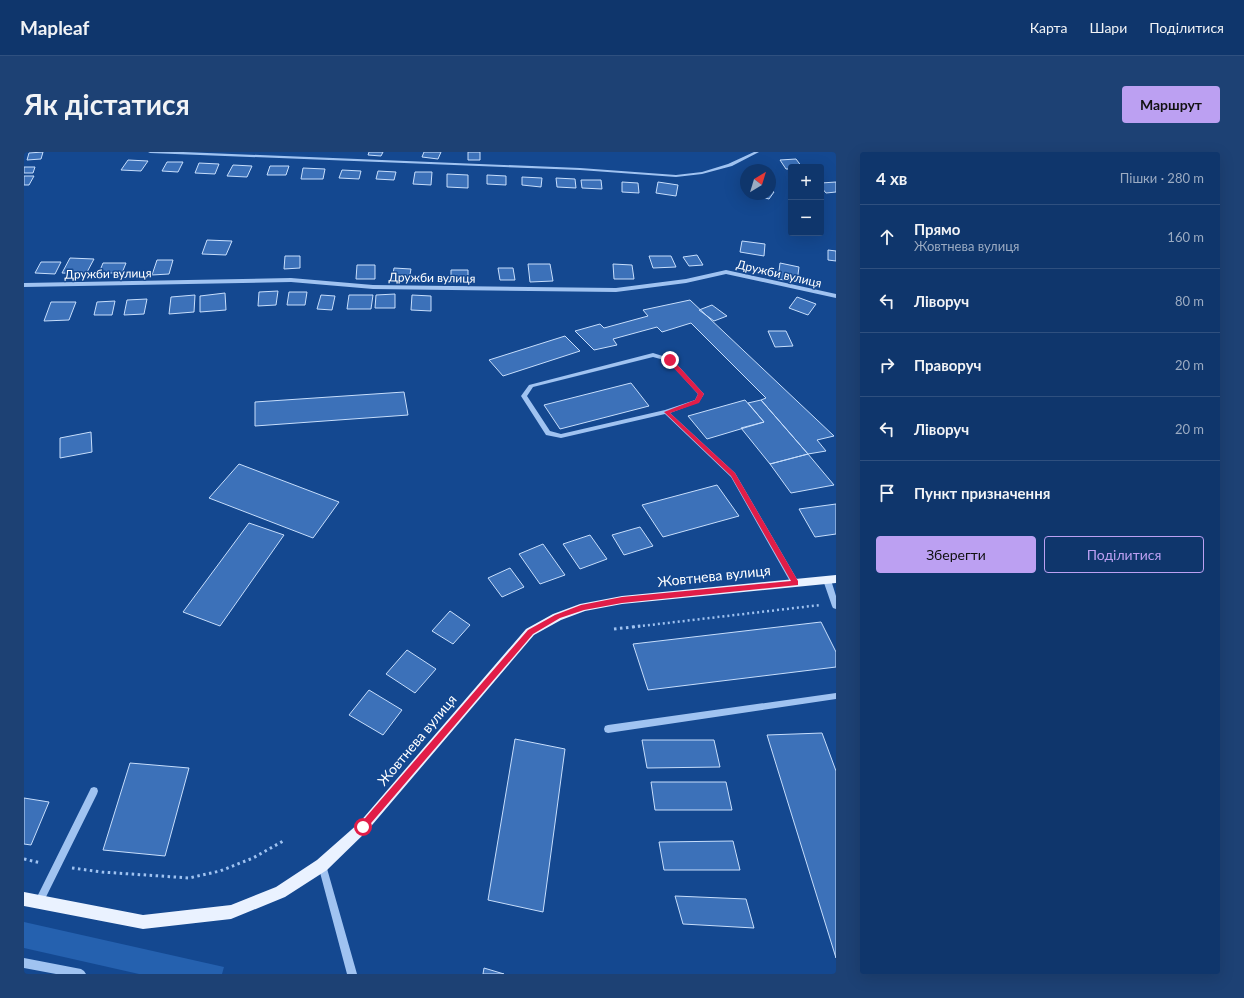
<!DOCTYPE html>
<html lang="uk">
<meta charset="utf-8">
<style>
:root{--surface:#0f366c;--page:#1d4174;--text:#f1f3f6;--muted:#9babc2;--line:#2f507f;--accent:#bca0f2}
body{margin:0;font-family:Lato,sans-serif;background:var(--page);color:var(--text)}
.controls{position:absolute;right:12px;top:12px;display:grid;overflow:hidden;border-radius:4px;box-shadow:0 4px 16px #0002}
.controls button{width:36px;height:36px;display:grid;place-items:center;padding:0;border:0;border-bottom:1px solid var(--line);background:var(--surface);color:var(--text);font:20px sans-serif}
.compass{position:absolute;left:716px;top:12px;width:36px;height:36px;border-radius:50%;background:var(--surface);box-shadow:0 4px 16px #0002;rotate:38deg}
.stop{position:absolute;width:12px;height:12px;margin:-9px;border:3px solid #e11d48;border-radius:50%;background:#fff}
.stop.end{background:#e11d48;border-color:#fff;box-shadow:0 1px 4px #0008}
.list{margin:0;padding:0;list-style:none}
h2{display:flex;justify-content:space-between;align-items:center;height:52px;margin:0;padding:0 16px;font-size:17px}
h2 small{font-size:13px;font-weight:400;color:var(--muted)}
.list li{display:grid;grid-template-columns:26px 1fr auto;gap:12px;align-items:center;box-sizing:border-box;height:64px;padding:0 16px;border-top:1px solid var(--line)}
.list b{display:block;font-size:15px;white-space:nowrap}
.list p{margin:0;font-size:13px;white-space:nowrap;color:var(--muted)}
.list em{font-size:13px;font-style:normal;color:var(--muted)}
.actions{display:flex;gap:8px;padding:12px 16px}
.actions a{flex:1;padding:9px 0;border:1px solid var(--accent);border-radius:4px;text-align:center;font-size:14px;color:var(--accent)}
.actions .main{background:var(--accent);color:#111}
.icon{flex:none;width:22px;height:22px;fill:none;stroke:currentColor;stroke-width:2;stroke-linecap:round;stroke-linejoin:round}
.map{position:relative;flex:none;width:812px;height:822px;overflow:hidden;border-radius:4px}
header{display:flex;align-items:center;gap:24px;box-sizing:border-box;height:56px;padding:0 20px;background:var(--surface);border-bottom:1px solid var(--line)}
header strong{font-size:19px}
nav{display:flex;gap:22px;margin-inline-start:auto;font-size:14px}
.intro{display:flex;align-items:center;justify-content:space-between;box-sizing:border-box;height:96px;padding:0 24px}
h1{margin:0;font-size:28px}
.button{padding:10px 18px;border-radius:4px;background:var(--accent);color:#111;font-size:14px;font-weight:700}
main{display:flex;gap:24px;padding:0 24px}
aside{flex:1;background:var(--surface);border-radius:4px;box-shadow:0 4px 16px #0002}
.map>svg:first-child{display:block}
.green{fill:#2561af}
.building{fill:#3c71b9;stroke:#c7defc}
.lines{fill:none;stroke-linecap:round;stroke-linejoin:round}
.path-far1{stroke:#a0c3f1;stroke-width:2.5;stroke-dasharray:2 3;stroke-linecap:butt}
.path{stroke:#a0c3f1;stroke-width:3;stroke-dasharray:2.5 3.5;stroke-linecap:butt}
.minor{fill:#a0c3f1;fill-rule:evenodd}
.major{fill:#eaf2ff;fill-rule:evenodd}
.route{fill:#e11d48}
.labels{text-anchor:middle;stroke-width:3;stroke-linejoin:round;paint-order:stroke}
.far-street-label{font-size:12px;fill:#fff;stroke:#144890}
.street-label{font-size:14px;fill:#fff;stroke:#144890}
</style>
<header>
<strong>Mapleaf</strong>
<nav><a>Карта</a><a>Шари</a><a>Поділитися</a></nav>
</header>
<div class="intro"><h1>Як дістатися</h1><a class="button">Маршрут</a></div>
<main>
<div class="map">
<svg width="812" height="822" viewBox="0 0 812 822">
<rect width="100%" height="100%" fill="#144890"/>
<path class="green" d="M0 770 200 815 198 822H115L0 796Z"/>
<path class="building" d="M19 0 17 7 3 8 5 1Z
M345 0H359L357 4 344 3Z
M400 0H417L414 7 398 5Z
M444 0H456V8H444Z
M772 7 778 15H767V17H762L756 8Z
M104 8 124 9 117 19 97 18Z
M143 10H159L154 20 138 19Z
M175 11 195 12 191 22 171 21Z
M209 13 228 14 223 25 203 24Z
M246 14H265L262 23H243Z
M0 15H11L9 21H0Z
M279 16 301 17 299 27H277Z
M318 18 337 19 335 27 315 26Z
M354 19 372 20 370 28 352 27Z
M391 20H408L407 33 389 32Z
M423 22 444 23V36L423 35Z
M463 23 482 24V33L463 32Z
M0 24H10L5 33H0Z
M498 25 518 26 517 35 498 33Z
M532 26 551 27 552 36 533 35Z
M557 28H577L578 37 558 36Z
M598 30 614 31 615 41 598 40Z
M634 30 654 33 652 44 632 41Z
M812 30V40L802 41 797 35V31Z
M746 39 750 40 745 47 727 42H746Z
M183 88 208 89 202 103 178 102Z
M718 89 741 92 740 104 716 100Z
M804 98 812 99V109L804 108Z
M673 103 679 113 665 114 659 105Z
M261 104H276V116L260 117Z
M625 104H647L652 115 629 116Z
M46 106 70 107 62 122 38 121Z
M133 108H149L145 122 128 123Z
M17 110H37L31 122 11 121Z
M79 111H102L98 121H75Z
M756 111 775 115 773 130 754 127Z
M504 112H526L529 129 506 130Z
M589 112 608 113 610 127H590Z
M333 113H351V127H332Z
M370 116 387 117 385 128H368Z
M474 116H489L491 128H476Z
M427 118H444V130H427Z
M254 139 252 153 234 154 235 140Z
M265 140H283L281 153H263Z
M201 141 202 158 176 160V144Z
M371 142V156H351L352 143Z
M171 143 170 160 145 162 147 145Z
M297 143 311 144 308 158 293 157Z
M325 143H349L347 157H323Z
M388 143 407 144V159L387 158Z
M773 145 792 152 784 163 765 156Z
M123 147 120 162 100 163 103 148Z
M666 148 810 284 793 288 802 299 784 302 737 248 742 246 667 171 638 180 633 175 589 187 593 193 570 198 551 179 576 172 580 176 624 164 619 158Z
M91 149 88 163H70L73 150Z
M27 150H52L45 168 20 169Z
M688 153 703 164 690 169 675 158Z
M744 179H762L769 194 751 195Z
M541 184 556 199 479 224 465 208Z
M607 231 625 254 536 277 520 253Z
M380 240 384 263 231 274V250Z
M721 248 740 270 683 287 664 264Z
M737 248 784 302 746 312 717 276 740 270 724 251Z
M67 280 68 300 36 306V286Z
M784 302 810 333 767 341 746 312Z
M215 312 315 350 289 386 185 346Z
M693 333 715 364 639 385 618 353Z
M812 352V382L791 385 775 357Z
M225 371 260 383 196 474 159 460Z
M616 375 629 394 600 403 588 383Z
M566 383 583 407 556 417 539 392Z
M519 392 541 423 516 432 495 402Z
M486 416 500 435 478 445 464 426Z
M426 459 446 473 429 492 408 479Z
M797 470 812 500V515L624 538 609 492Z
M383 498 412 517 391 541 362 522Z
M345 538 378 558 359 583 325 563Z
M798 581 812 619V806L743 583Z
M491 587 541 597 519 760 464 748Z
M618 588H690L696 615 623 616Z
M106 611 165 616 141 704 79 698Z
M627 630H702L708 658H631Z
M0 646 25 650 7 693 0 692Z
M709 689 716 718H640L635 690Z
M651 744 722 747 730 776 659 772Z
M460 816 480 822H459Z"/>
<g class="lines">
<path class="path-far1" d="M609 475 796 453"/>
<path class="path" d="M590 477 617 474
M0 707 17 711
M48 716 78 720 165 726 196 719 229 706 261 688"/>
<path class="minor" d="M124 0H159L556 16 652 23 678 20 704 12 730 0H735L708 14 678 22 652 25 556 18 126 1Z
M702 118 812 142V146L702 122 662 131 592 140 349 137 267 130 0 135V131L267 126 349 133 592 136 662 127Z
M629 201 648 207 679 241 680 242 675 250 646 261 711 321 774 429 775 431 774 433H768L707 325 641 262 537 286 522 283 497 244 505 233ZM629 205 644 209 674 242 671 248 641 258 537 282 526 279 503 244 509 235Z
M803 425 806 426 807 428 812 444V457L809 456 808 454 799 428 800 426Z
M812 541V547L584 581 581 580 580 577 581 574 584 573Z
M70 635 73 636 74 639 73 642 18 753 15 755 12 753 10 750 12 747 67 636Z
M298 709 301 710 302 713 333 822H323L294 713 295 710Z
M0 806 57 817 60 819 62 822H32L0 816Z"/>
<path class="major" d="M812 423V431L598 452 561 459 537 468 510 483 343 679 303 718 261 745 207 767 119 777 0 754V740L119 763 207 753 252 735 293 708 335 671 502 477 529 462 556 452 598 444Z"/>
</g>
<path class="route" d="M644 207H648L680 242 675 251 646 261 711 321 774 429V433L598 451 560 458 536 466 509 482 342 677H336V672L504 478 531 463 557 453 598 445 767 429 707 324 640 260 671 248 674 242 644 210Z"/>
<g class="labels">
<g class="far-street-label">
<text transform="translate(84 122) rotate(-1)" y="4">Дружби вулиця</text>
<text transform="translate(755 122) rotate(13)" y="4">Дружби вулиця</text>
<text transform="translate(408 126) rotate(1)" y="4">Дружби вулиця</text>
</g>
<g class="street-label">
<text transform="translate(690 424) rotate(-6)" y="5">Жовтнева вулиця</text>
<text transform="translate(393 588) rotate(-50)" y="5">Жовтнева вулиця</text>
</g>
</g>
</svg>
<div class="controls">
<button>+</button>
<button>−</button>
</div>
<svg class="compass" viewBox="-18 -18 36 36"><path d="M0-13l5 13h-10z" fill="#e53935"/><path d="M0 13l5-13h-10z" fill="#9babc2"/></svg>
<div class="stop" style="left:339px;top:675px"></div>
<div class="stop end" style="left:646px;top:208px"></div>
</div>
<aside>
<h2>4 хв<small>Пішки · 280 m</small></h2>
<ul class="list">
<li><svg class="icon" aria-label="ahead" viewBox="0 0 24 24"><path d="M12 20V5M6 11l6-6 6 6"/></svg><div><b>Прямо</b><p>Жовтнева вулиця</p></div><em>160 m</em></li>
<li><svg class="icon" aria-label="left" viewBox="0 0 24 24"><path d="M17 20v-9H6M10 6l-5 5 5 5"/></svg><div><b>Ліворуч</b></div><em>80 m</em></li>
<li><svg class="icon" aria-label="right" viewBox="0 0 24 24"><path d="M7 20v-9h11M14 6l5 5-5 5"/></svg><div><b>Праворуч</b></div><em>20 m</em></li>
<li><svg class="icon" aria-label="left" viewBox="0 0 24 24"><path d="M17 20v-9H6M10 6l-5 5 5 5"/></svg><div><b>Ліворуч</b></div><em>20 m</em></li>
<li><svg class="icon" aria-label="arrive" viewBox="0 0 24 24"><path d="M6 21V4h12l-3 4 3 4H6"/></svg><div><b>Пункт призначення</b></div></li>
</ul>
<div class="actions"><a class="main">Зберегти</a><a>Поділитися</a></div>
</aside>
</main>
